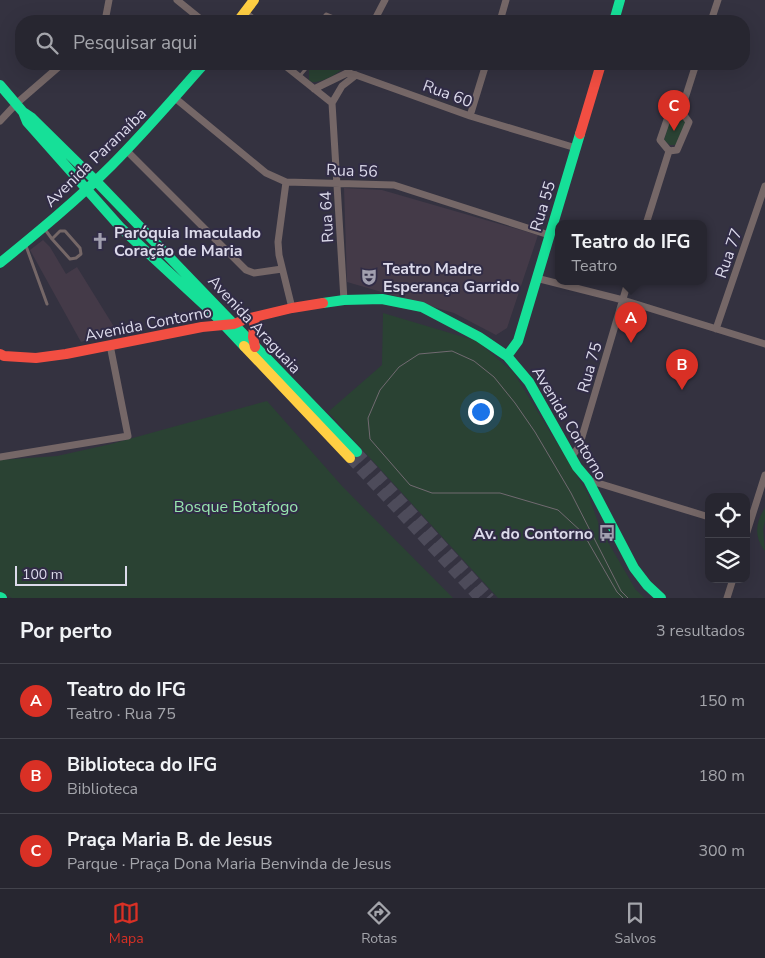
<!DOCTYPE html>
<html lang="pt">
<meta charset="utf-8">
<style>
:root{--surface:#272630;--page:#33323c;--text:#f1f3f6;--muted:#a4a5ab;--line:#43434c;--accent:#d93025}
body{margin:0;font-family:"Nunito Sans",sans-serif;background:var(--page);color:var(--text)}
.controls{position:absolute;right:15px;bottom:15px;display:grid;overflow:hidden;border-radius:10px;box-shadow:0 5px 20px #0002}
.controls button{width:45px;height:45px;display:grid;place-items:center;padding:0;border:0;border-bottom:1px solid var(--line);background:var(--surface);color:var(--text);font:25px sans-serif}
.scale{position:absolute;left:15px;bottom:12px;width:112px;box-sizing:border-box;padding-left:5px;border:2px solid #dcdaeb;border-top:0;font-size:14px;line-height:18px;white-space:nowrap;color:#dcdaeb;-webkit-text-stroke:4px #312c46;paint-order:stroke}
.you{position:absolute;left:480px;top:411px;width:18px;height:18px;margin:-12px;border:4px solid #fff;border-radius:50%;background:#1a73e8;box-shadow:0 0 0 8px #1a73e833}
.badge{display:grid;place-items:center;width:32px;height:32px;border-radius:50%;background:var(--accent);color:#fff;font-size:16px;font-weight:700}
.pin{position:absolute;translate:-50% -41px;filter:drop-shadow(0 1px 2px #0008)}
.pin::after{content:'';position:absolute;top:26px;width:18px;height:15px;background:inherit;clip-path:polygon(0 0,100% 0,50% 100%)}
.popup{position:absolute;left:555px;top:220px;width:152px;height:65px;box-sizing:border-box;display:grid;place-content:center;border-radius:10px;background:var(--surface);filter:drop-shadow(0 1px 4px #0005);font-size:16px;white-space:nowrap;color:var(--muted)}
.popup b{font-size:19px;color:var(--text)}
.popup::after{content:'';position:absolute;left:50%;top:100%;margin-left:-10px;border:10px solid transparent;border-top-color:var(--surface)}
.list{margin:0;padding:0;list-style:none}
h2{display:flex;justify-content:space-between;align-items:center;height:65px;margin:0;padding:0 20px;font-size:21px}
h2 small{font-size:16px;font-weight:400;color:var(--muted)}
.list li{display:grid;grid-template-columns:32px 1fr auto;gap:15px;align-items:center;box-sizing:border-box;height:75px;padding:0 20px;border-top:1px solid var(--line)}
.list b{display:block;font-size:19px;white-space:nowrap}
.list p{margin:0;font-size:16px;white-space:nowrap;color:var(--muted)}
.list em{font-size:16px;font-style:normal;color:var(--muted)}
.icon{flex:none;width:28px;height:28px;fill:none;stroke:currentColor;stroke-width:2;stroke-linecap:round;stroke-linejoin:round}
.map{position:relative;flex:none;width:765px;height:598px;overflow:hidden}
.search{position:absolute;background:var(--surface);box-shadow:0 5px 20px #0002;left:15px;right:15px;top:15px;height:55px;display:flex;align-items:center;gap:12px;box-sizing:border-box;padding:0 18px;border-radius:20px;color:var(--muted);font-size:19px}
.sheet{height:290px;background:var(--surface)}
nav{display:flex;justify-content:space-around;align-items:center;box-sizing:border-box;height:70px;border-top:1px solid var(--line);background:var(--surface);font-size:14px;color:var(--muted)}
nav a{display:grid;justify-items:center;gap:2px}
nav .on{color:var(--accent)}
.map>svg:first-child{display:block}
.education{fill:#443a48}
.green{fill:#2a4233}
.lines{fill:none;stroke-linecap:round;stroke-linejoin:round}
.secondary-tunnel{stroke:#4d4b5a;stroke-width:10;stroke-dasharray:10 5;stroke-linecap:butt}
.lane{stroke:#756767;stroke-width:3}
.street{stroke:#756767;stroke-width:7}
.fast{stroke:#16e098;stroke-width:10}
.slow{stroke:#ffcf43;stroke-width:10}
.jam{stroke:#f24e42;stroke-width:10}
.tram{stroke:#716a71;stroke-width:1}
.labels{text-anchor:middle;stroke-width:4;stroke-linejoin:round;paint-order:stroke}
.street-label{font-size:16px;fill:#dcdaeb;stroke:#312c46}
.poi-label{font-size:16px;font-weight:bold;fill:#dcdaeb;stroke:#312c46;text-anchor:start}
.park-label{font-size:16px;fill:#97e6ae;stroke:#312c46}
</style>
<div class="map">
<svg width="765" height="598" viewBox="0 0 765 598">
<rect width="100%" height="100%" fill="#343240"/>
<path class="education" d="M344 188 382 190 538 235 507 328 496 335 454 313 347 282Z
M43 240 50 247 66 274 77 267 116 330 81 342 30 250Z"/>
<path class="green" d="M316 64H348C341 72 323 83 312 82L309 80V70Z
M679 114 686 122 677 145H670L664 140 671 117Z
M383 313 477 341 514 373 588 494 601 530 636 590 645 598H498L328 412 382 365Z
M267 401 342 486 453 598H12L0 592V460L57 456 111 444Z
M765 508V521L763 529 765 551C754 537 755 523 765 508Z"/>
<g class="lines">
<path class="secondary-tunnel" d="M357 452 490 598
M350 458 479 598"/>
<path class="lane" d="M246 11 259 21
M320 21 326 14 343 21
M299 77 310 64
M44 228 52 239 70 259 76 258 81 254 80 248 65 231H60L52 239
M26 246 47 304"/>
<path class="street" d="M177 0 203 21
M105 21 109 0
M374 21 385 0
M500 21 506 0
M711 21 718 0
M283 64 332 103
M347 73 352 64
M314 89 347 73 356 75 470 116 576 148
M175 98 266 173 286 182 394 185 549 235
M332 103 344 300
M332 103 342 86 356 75
M681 111 696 64
M470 116 486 64
M0 121 17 103 62 64
M126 150 246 270 254 273 282 269
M669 151 660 140 669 114 681 111
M669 151 677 150 689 122 681 111
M286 182 278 242 279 255 292 308
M646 224 669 151
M536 278 623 300 765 344
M716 329 765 186
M0 457 128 436 110 345
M571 457 579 447 628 282
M588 480 709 517
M746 535 765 475
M727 598 733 579"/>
<path class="fast" d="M614 21 620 0
M0 85 23 112 27 122 121 228 212 312 244 346
M23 112 32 118 95 180 357 452
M0 263C38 232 77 200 112 165 144 133 174 98 204 64
M323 303 344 300 382 299 422 307 479 337 507 356 529 382 577 467 588 480 634 568 647 585 661 598
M507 356 518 341 580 134
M0 597 2 598"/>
<path class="slow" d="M238 21 254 0
M244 346 350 458"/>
<path class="jam" d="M580 134 601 64
M255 317 253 337 255 347
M0 354 4 356 36 358 66 354 202 327 234 324 246 319 292 308 323 303"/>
<path class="tram" d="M623 598 617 592 583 533 558 510 500 493H432L410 485 370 439 368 418 380 390 399 367 419 354 452 351 474 361 494 377 515 403 535 432 571 493 621 591 628 598"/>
</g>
<defs>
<g id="church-bare" transform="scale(1.35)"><path d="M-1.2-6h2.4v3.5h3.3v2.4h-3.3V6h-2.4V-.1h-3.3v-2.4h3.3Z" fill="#a19faf" stroke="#312c46" stroke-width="2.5" paint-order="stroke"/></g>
<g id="theatre-bare" transform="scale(1.35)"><path d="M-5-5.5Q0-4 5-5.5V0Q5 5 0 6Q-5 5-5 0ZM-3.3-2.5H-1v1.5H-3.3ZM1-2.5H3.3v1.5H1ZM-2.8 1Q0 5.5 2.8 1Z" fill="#a19faf" stroke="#312c46" stroke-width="2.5" paint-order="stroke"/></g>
<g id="bus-bare" transform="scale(1.35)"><path d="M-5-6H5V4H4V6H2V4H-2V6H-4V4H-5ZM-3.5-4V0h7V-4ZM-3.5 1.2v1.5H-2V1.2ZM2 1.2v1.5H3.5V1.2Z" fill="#a19faf" stroke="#312c46" stroke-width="2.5" paint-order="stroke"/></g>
</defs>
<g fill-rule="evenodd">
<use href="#church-bare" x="100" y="241"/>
<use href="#theatre-bare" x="369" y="277"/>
<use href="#bus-bare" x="607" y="533"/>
</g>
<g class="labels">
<g class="street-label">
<text transform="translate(448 93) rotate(20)" y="6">Rua 60</text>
<text transform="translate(95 157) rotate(-44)" y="6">Avenida Paranaíba</text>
<text transform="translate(352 170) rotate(2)" y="6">Rua 56</text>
<text transform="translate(542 206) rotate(-73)" y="6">Rua 55</text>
<text transform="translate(326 217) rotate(-93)" y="6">Rua 64</text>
<text transform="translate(728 253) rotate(-71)" y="6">Rua 77</text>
<text transform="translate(148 323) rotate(-11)" y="6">Avenida Contorno</text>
<text transform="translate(255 324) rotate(47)" y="6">Avenida Araguaia</text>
<text transform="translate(589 367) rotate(-74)" y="6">Rua 75</text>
<text transform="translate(570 423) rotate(59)" y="6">Avenida Contorno</text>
</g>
<g class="poi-label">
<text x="114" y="238">Paróquia Imaculado<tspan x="114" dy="18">Coração de Maria</tspan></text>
<text x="383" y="274">Teatro Madre<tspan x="383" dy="18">Esperança Garrido</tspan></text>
<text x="593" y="539" text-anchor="end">Av. do Contorno</text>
</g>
<g class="park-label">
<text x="236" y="512">Bosque Botafogo</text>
</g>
</g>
</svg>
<div class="controls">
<button><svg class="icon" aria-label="locate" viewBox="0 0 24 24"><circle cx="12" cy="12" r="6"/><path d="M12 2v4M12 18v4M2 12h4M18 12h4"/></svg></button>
<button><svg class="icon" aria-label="layers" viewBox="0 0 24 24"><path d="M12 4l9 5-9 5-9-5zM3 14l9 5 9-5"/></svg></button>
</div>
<div class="scale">100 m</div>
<div class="you"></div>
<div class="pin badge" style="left:631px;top:343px">A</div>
<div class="popup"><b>Teatro do IFG</b>Teatro</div>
<div class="pin badge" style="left:682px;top:390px">B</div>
<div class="pin badge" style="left:674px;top:131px">C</div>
<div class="search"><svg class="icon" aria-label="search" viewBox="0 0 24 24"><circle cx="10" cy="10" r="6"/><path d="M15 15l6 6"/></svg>Pesquisar aqui</div>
</div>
<section class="sheet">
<h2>Por perto<small>3 resultados</small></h2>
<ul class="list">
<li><span class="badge">A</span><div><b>Teatro do IFG</b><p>Teatro · Rua 75</p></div><em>150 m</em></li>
<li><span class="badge">B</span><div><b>Biblioteca do IFG</b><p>Biblioteca</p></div><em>180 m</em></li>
<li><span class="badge">C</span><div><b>Praça Maria B. de Jesus</b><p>Parque · Praça Dona Maria Benvinda de Jesus</p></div><em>300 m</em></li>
</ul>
</section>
<nav>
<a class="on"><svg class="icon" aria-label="map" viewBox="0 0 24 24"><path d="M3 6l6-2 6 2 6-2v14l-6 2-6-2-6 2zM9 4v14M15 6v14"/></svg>Mapa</a>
<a><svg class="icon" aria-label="directions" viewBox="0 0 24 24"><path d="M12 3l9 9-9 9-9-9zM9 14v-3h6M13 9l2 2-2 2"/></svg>Rotas</a>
<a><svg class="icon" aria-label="saved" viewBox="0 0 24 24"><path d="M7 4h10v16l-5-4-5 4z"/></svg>Salvos</a>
</nav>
